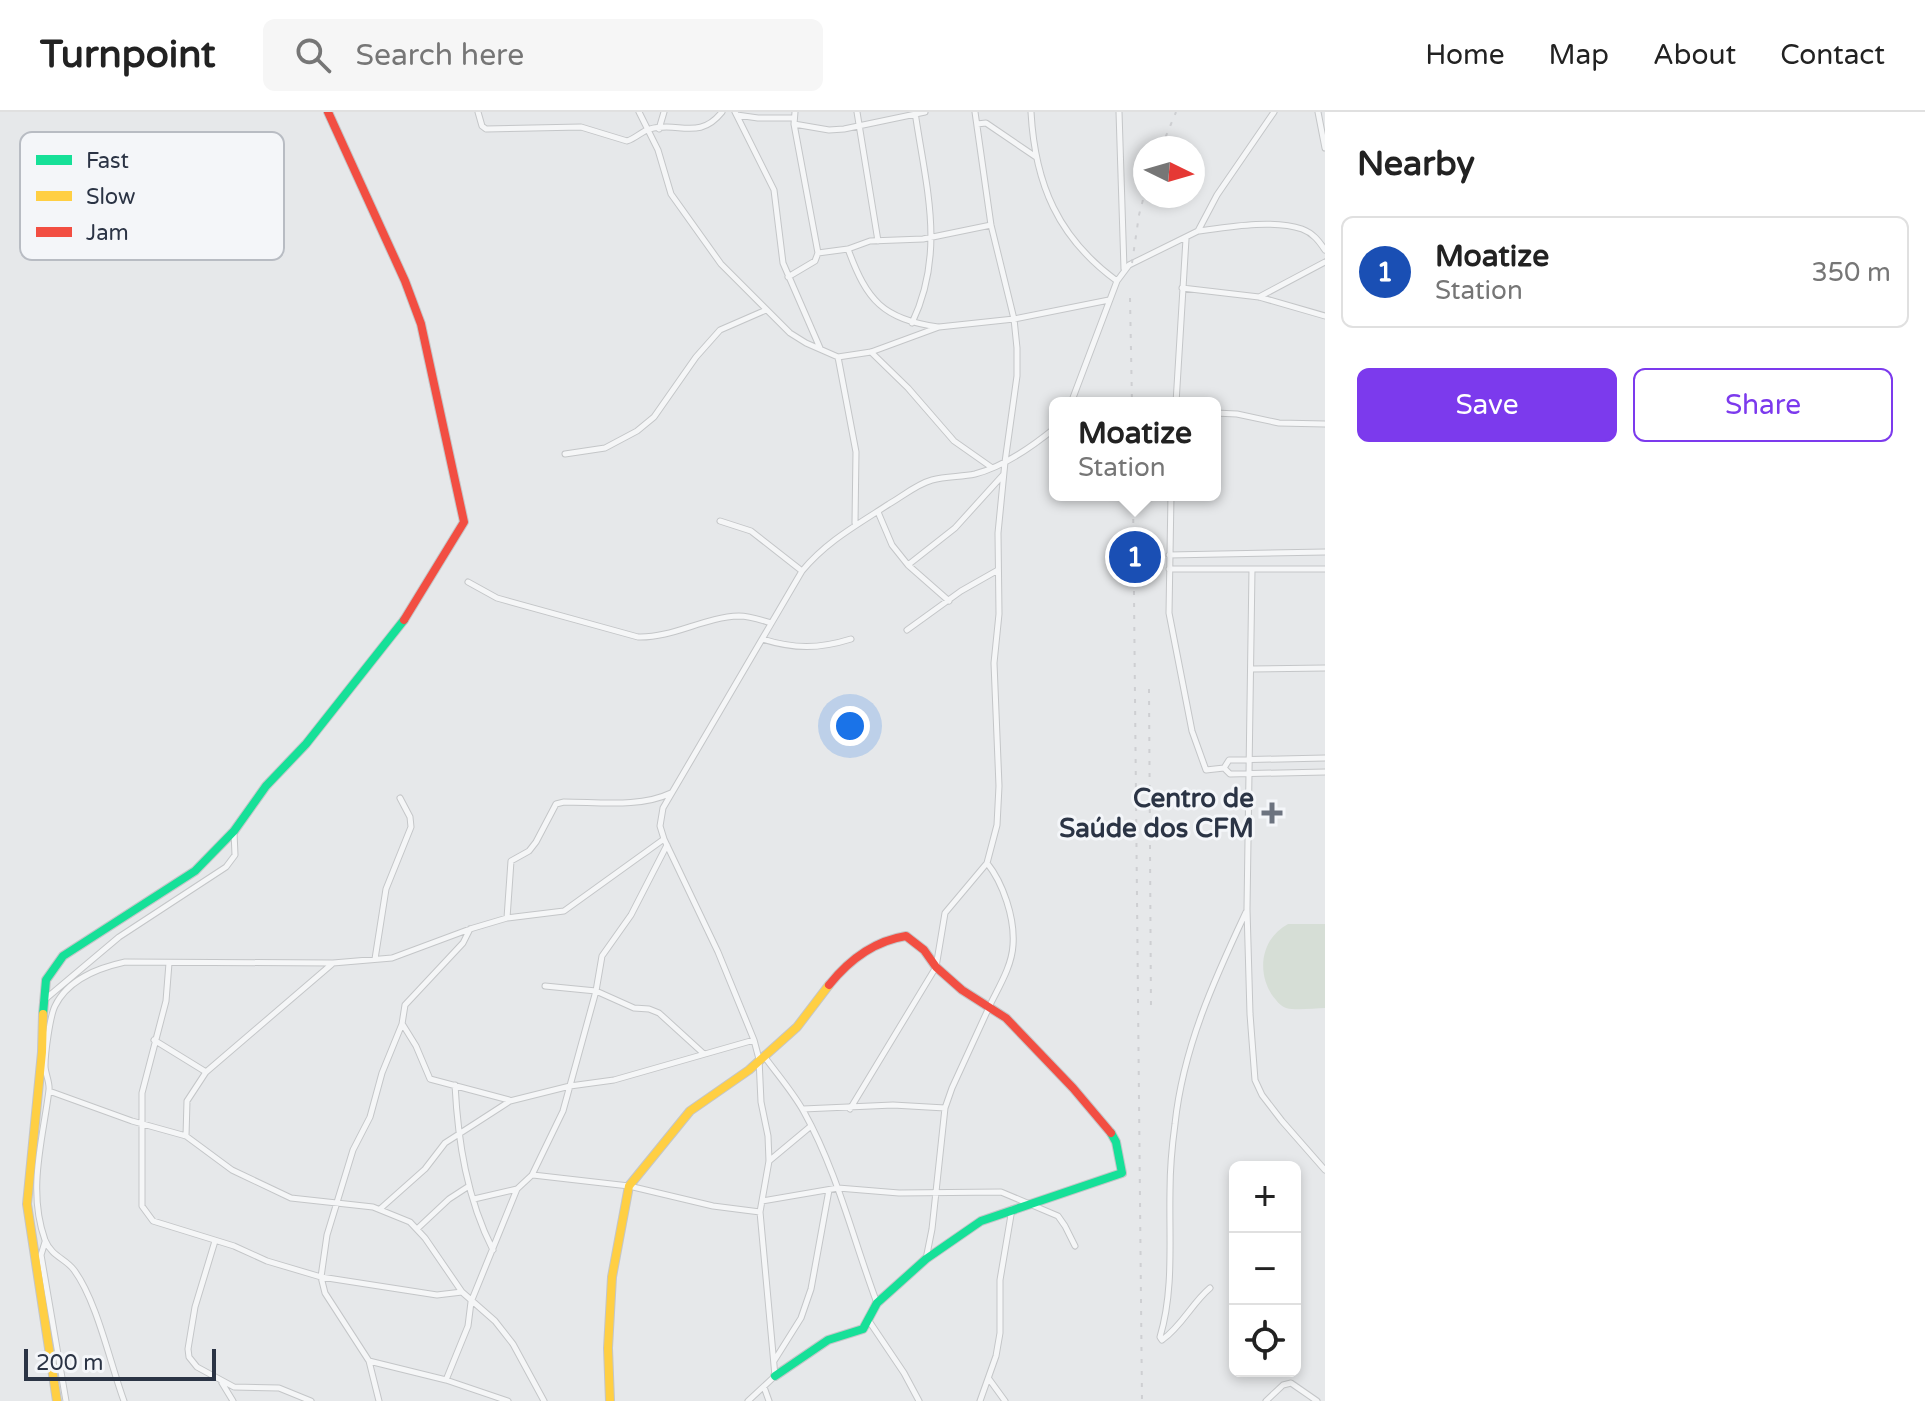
<!DOCTYPE html>
<meta charset="utf-8">
<style>
:root{--surface:#fff;--page:#f6f6f6;--text:#222;--muted:#767676;--line:#e0e0e0;--accent:#7c3aed}
body{margin:0;font-family:"Varela Round",sans-serif;background:var(--page);color:var(--text)}
.controls{position:absolute;right:24px;bottom:24px;display:grid;overflow:hidden;border-radius:12px;box-shadow:0 4px 12px #0003}
.controls button{width:72px;height:72px;display:grid;place-items:center;padding:0;border:0;border-bottom:2px solid var(--line);background:var(--surface);color:var(--text);font:40px sans-serif}
.compass{position:absolute;left:1133px;top:24px;width:72px;height:72px;border-radius:50%;background:var(--surface);box-shadow:0 4px 12px #0003;rotate:95deg}
.scale{position:absolute;left:24px;bottom:20px;width:192px;box-sizing:border-box;padding-left:8px;border:4px solid #2b3445;border-top:0;font-size:22px;line-height:28px;white-space:nowrap;color:#2b3445;-webkit-text-stroke:6px #f4f6f9;paint-order:stroke}
.you{position:absolute;left:850px;top:614px;width:28px;height:28px;margin:-20px;border:6px solid #fff;border-radius:50%;background:#1a73e8;box-shadow:0 0 0 12px #1a73e833}
.badge{display:grid;place-items:center;width:52px;height:52px;border-radius:50%;background:var(--accent);color:#fff;font-size:26px;font-weight:700}
.pin{position:absolute;translate:-50% -50%;border:4px solid #fff;box-shadow:0 2px 8px #0006}
.popup{position:absolute;left:1049px;top:285px;width:172px;height:104px;box-sizing:border-box;display:grid;place-content:center;border-radius:12px;background:var(--surface);filter:drop-shadow(0 2px 6px #0005);font-size:26px;white-space:nowrap;color:var(--muted)}
.popup b{font-size:30px;color:var(--text)}
.popup::after{content:'';position:absolute;left:50%;top:100%;margin-left:-16px;border:16px solid transparent;border-top-color:var(--surface)}
.list{margin:0;padding:0;list-style:none}
h2{display:flex;justify-content:space-between;align-items:center;height:104px;margin:0;padding:0 32px;font-size:34px}
h2 small{font-size:26px;font-weight:400;color:var(--muted)}
.list li{display:grid;grid-template-columns:52px 1fr auto;gap:24px;align-items:center;box-sizing:border-box;height:112px;margin:0 16px 16px;padding:0 16px;border:2px solid var(--line);border-radius:12px}
.list b{display:block;font-size:30px;white-space:nowrap}
.list p{margin:0;font-size:26px;white-space:nowrap;color:var(--muted)}
.list em{font-size:26px;font-style:normal;color:var(--muted)}
.actions{display:flex;gap:16px;padding:24px 32px}
.actions a{flex:1;padding:18px 0;border:2px solid var(--accent);border-radius:12px;text-align:center;font-size:28px;color:var(--accent)}
.actions .main{background:var(--accent);color:#fff}
.icon{flex:none;width:44px;height:44px;fill:none;stroke:currentColor;stroke-width:2;stroke-linecap:round;stroke-linejoin:round}
.map{position:relative;flex:none;width:1325px;height:1289px;overflow:hidden}
header{display:flex;align-items:center;gap:48px;box-sizing:border-box;height:112px;padding:0 40px;background:var(--surface);border-bottom:2px solid var(--line)}
header strong{font-size:38px}
nav{display:flex;gap:44px;margin-inline-start:auto;font-size:28px}
.search{width:560px;height:72px;background:var(--page);display:flex;align-items:center;gap:20px;box-sizing:border-box;padding:0 28px;border-radius:12px;color:var(--muted);font-size:30px}
main{display:flex}
aside{flex:1;background:var(--surface)}
.map>svg:first-child{display:block}
.green{fill:#d6ded6}
.lines{fill:none;stroke-linecap:round;stroke-linejoin:round}
.street-casing{stroke:#c4c6c8;stroke-width:7}
.fast-casing{stroke:#c4c6c8;stroke-width:10}
.slow-casing{stroke:#c4c6c8;stroke-width:10}
.jam-casing{stroke:#c4c6c8;stroke-width:10}
.street{stroke:#f5f6f7;stroke-width:5}
.fast{stroke:#16e098;stroke-width:8}
.slow{stroke:#ffcf43;stroke-width:8}
.jam{stroke:#f24e42;stroke-width:8}
.rail{stroke:#cecfd2;stroke-width:2;stroke-dasharray:4 8;stroke-linecap:butt}
.poi-dot{fill:#6c737f;stroke:#f4f6f9;stroke-width:3}
.labels{text-anchor:middle;stroke-width:6;stroke-linejoin:round;paint-order:stroke}
.poi-label{font-size:26px;font-weight:bold;fill:#2b3445;stroke:#f4f6f9;text-anchor:end}
.key{fill:#f4f6f9;stroke:#b8bcc3;stroke-width:2}
.key-label{font-size:22px;fill:#2b3445}
</style>
<header>
<strong>Turnpoint</strong>
<div class="search"><svg class="icon" aria-label="search" viewBox="0 0 24 24"><circle cx="10" cy="10" r="6"/><path d="M15 15l6 6"/></svg>Search here</div>
<nav><a>Home</a><a>Map</a><a>About</a><a>Contact</a></nav>
</header>
<main>
<div class="map">
<svg width="1325" height="1289" viewBox="0 0 1325 1289">
<rect width="100%" height="100%" fill="#e6e8ea"/>
<path class="green" d="M1288 812H1325V896C1314 896 1297 899 1286 896 1280 894 1276 888 1272 883 1256 858 1262 826 1288 812Z"/>
<g class="lines">
<g class="street-casing">
<path id="street" d="M478 0 482 14 486 17 581 15 627 29C636 26 642 19 650 17 678 9 699 29 722 0
M639 0 658 38 671 82 721 152 790 221 806 231 838 245 871 240 939 215 1014 207 1109 188
M735 0 774 78 783 151 820 236
M795 0 794 12 818 141
M857 0 878 129
M1031 0C1035 72 1058 126 1117 169
M1119 0 1124 157
M1318 0 1325 36
M737 3 758 6H794
M794 12 829 18 844 17 925 0
M977 12 986 11 1036 45
M659 17 664 0
M1199 119C1228 115 1273 107 1302 117 1313 121 1319 129 1325 138
M848 137C867 189 883 207 938 215
M788 165 815 149 818 141 848 137 870 129 923 127 991 113
M1182 176 1259 185 1325 204
M1259 185 1325 150
M912 211C946 140 926 75 915 0
M871 240 908 276 954 329 991 355
M838 245 856 340 855 411
M1071 291 1117 169 1129 153 1198 119 1217 83 1274 0
M1176 291 1186 127
M1215 301 1237 302 1279 311 1325 312
M565 342 605 336 637 319 654 305 696 245 720 218 766 198
M1171 383 1169 501 1192 619 1206 658 1224 656
M878 400 892 433 908 453 949 489
M720 409 751 419 802 459
M1169 443 1325 440
M908 453 955 416 1003 363
M1169 457H1325
M1252 457 1247 797 1250 902 1255 968 1262 983 1282 1009 1325 1058
M468 470 497 486 638 525C673 526 704 505 739 504 750 504 761 508 771 511
M907 518 961 479 998 458
M762 527C794 537 819 537 851 527
M1251 557 1325 556
M1325 646 1229 648 1224 656 1230 662 1325 660
M507 806 511 749 529 739 536 730 556 692 564 690C598 690 640 696 671 681
M375 847 386 777 411 715 410 705 400 686
M169 851 166 889 142 981V1094L153 1109 234 1134 267 1149 321 1165 437 1183 462 1180
M545 874 596 879 634 896 649 897 659 901 704 942
M43 889 119 825 226 755 235 743 234 720
M403 913 416 934 430 967 509 988
M154 928 206 960
M764 944C777 962 793 980 804 1000 837 1059 853 1127 877 1191
M455 973C458 1030 467 1087 493 1138
M49 979 132 1009 186 1024 232 1058 291 1086 373 1095 410 1110 425 1126 462 1180 495 1209 513 1232 544 1289
M803 997 893 993 945 996
M850 997 936 855 945 801 987 751 997 713 999 674 994 551 999 502 998 421 1005 350 1017 264V236L1014 207 991 113 975 0
M186 1024 187 989 206 960 332 852
M769 1049 811 1014
M533 1063 629 1074 713 1094 760 1100
M474 1087 517 1077 532 1063 563 999 596 879 602 844 631 803 667 733
M762 1089 838 1076 899 1081 1001 1080 1058 1104 1065 1114 1075 1134
M380 1097 425 1057 445 1031 510 989 570 974 614 968 754 928
M417 1117 449 1087 469 1074
M215 1129 195 1195 188 1237 189 1245 197 1255 234 1275 279 1276 311 1289
M45 1130 41 1143 66 1289
M926 1147 932 1117 945 996 952 976C965 948 978 919 991 891 1000 873 1012 853 1013 833 1015 806 1003 771 987 751
M869 1209 904 1261 919 1289
M1162 1228 1160 1225C1174 1178 1169 1128 1170 1079 1170 1057 1172 1034 1175 1012 1183 936 1214 868 1246 800
M1162 1228C1182 1214 1192 1191 1210 1176
M369 1249 446 1268 508 1289
M774 1249 801 1206 811 1177 829 1078
M989 1267 1005 1289
M446 1268 468 1214 471 1190 517 1077
M222 1271 233 1289
M764 1275 769 1289
M124 1289C110 1251 97 1189 74 1158 65 1146 52 1145 45 1128 27 1078 43 1027 49 978 50 970 45 961 45 954 45 941 50 904 55 894 68 867 98 856 125 850L333 851 392 846 470 817 507 806 564 799 664 727
M379 1289 369 1249 325 1181 321 1165 327 1123 353 1038 370 1005 382 961 402 912 405 893 463 831 470 817
M748 1289 775 1264 760 1100 769 1049 768 1024 761 990 759 947 754 928 718 840 664 727 660 714 663 696 802 459C827 429 857 413 889 392 903 384 917 372 932 368 946 364 961 365 975 362 1003 355 1033 334 1055 316
M980 1289 996 1244 1000 1221V1168L1012 1097
M1266 1289 1283 1273 1291 1271 1317 1289"/>
</g>
<g class="fast-casing">
<path id="fast" d="M43 902 46 868 63 844 195 759 234 719 266 674 306 632 404 508
M775 1264 828 1228 863 1217 877 1191 926 1147 981 1109 1122 1061 1116 1030 1111 1021"/>
</g>
<g class="slow-casing">
<path id="slow" d="M43 902 42 940 27 1092 57 1289
M610 1289 608 1236 612 1165 629 1074 690 999 749 958 797 915 829 873"/>
</g>
<g class="jam-casing">
<path id="jam" d="M328 0 405 169 421 212 464 410 404 508
M829 873C849 848 874 829 906 824L924 838 936 855 962 878 1006 906 1073 976 1111 1021"/>
</g>
<use href="#street" class="street"/>
<use href="#fast" class="fast"/>
<use href="#slow" class="slow"/>
<use href="#jam" class="jam"/>
<path class="rail" d="M1161 36 1176 0
M1132 151 1139 103 1145 80
M1130 186 1132 291
M1133 383 1142 1289
M1149 577 1151 896"/>
</g>
<path class="poi-dot" d="M1268 689h8v8h8v8h-8v8h-8v-8h-8v-8h8z"/>
<g class="labels">
<g class="poi-label">
<text x="1254" y="695">Centro de<tspan x="1254" dy="30">Saúde dos CFM</tspan></text>
</g>
</g>
<rect x="20" y="20" width="264" height="128" rx="12" class="key"/>
<rect x="36" y="43" width="36" height="10" fill="#16e098"/>
<rect x="36" y="79" width="36" height="10" fill="#ffcf43"/>
<rect x="36" y="115" width="36" height="10" fill="#f24e42"/>
<g class="key-label">
<text x="86" y="56">Fast</text>
<text x="86" y="92">Slow</text>
<text x="86" y="128">Jam</text>
</g>
</svg>
<div class="controls">
<button>+</button>
<button>−</button>
<button><svg class="icon" aria-label="locate" viewBox="0 0 24 24"><circle cx="12" cy="12" r="6"/><path d="M12 2v4M12 18v4M2 12h4M18 12h4"/></svg></button>
</div>
<svg class="compass" viewBox="-18 -18 36 36"><path d="M0-13l5 13h-10z" fill="#e53935"/><path d="M0 13l5-13h-10z" fill="#767676"/></svg>
<div class="scale">200 m</div>
<div class="you"></div>
<div class="pin badge" style="left:1135px;top:445px;background:#1a4fb4">1</div>
<div class="popup"><b>Moatize</b>Station</div>
</div>
<aside>
<h2>Nearby<small></small></h2>
<ul class="list">
<li><span class="badge" style="background:#1a4fb4">1</span><div><b>Moatize</b><p>Station</p></div><em>350 m</em></li>
</ul>
<div class="actions"><a class="main">Save</a><a>Share</a></div>
</aside>
</main>
